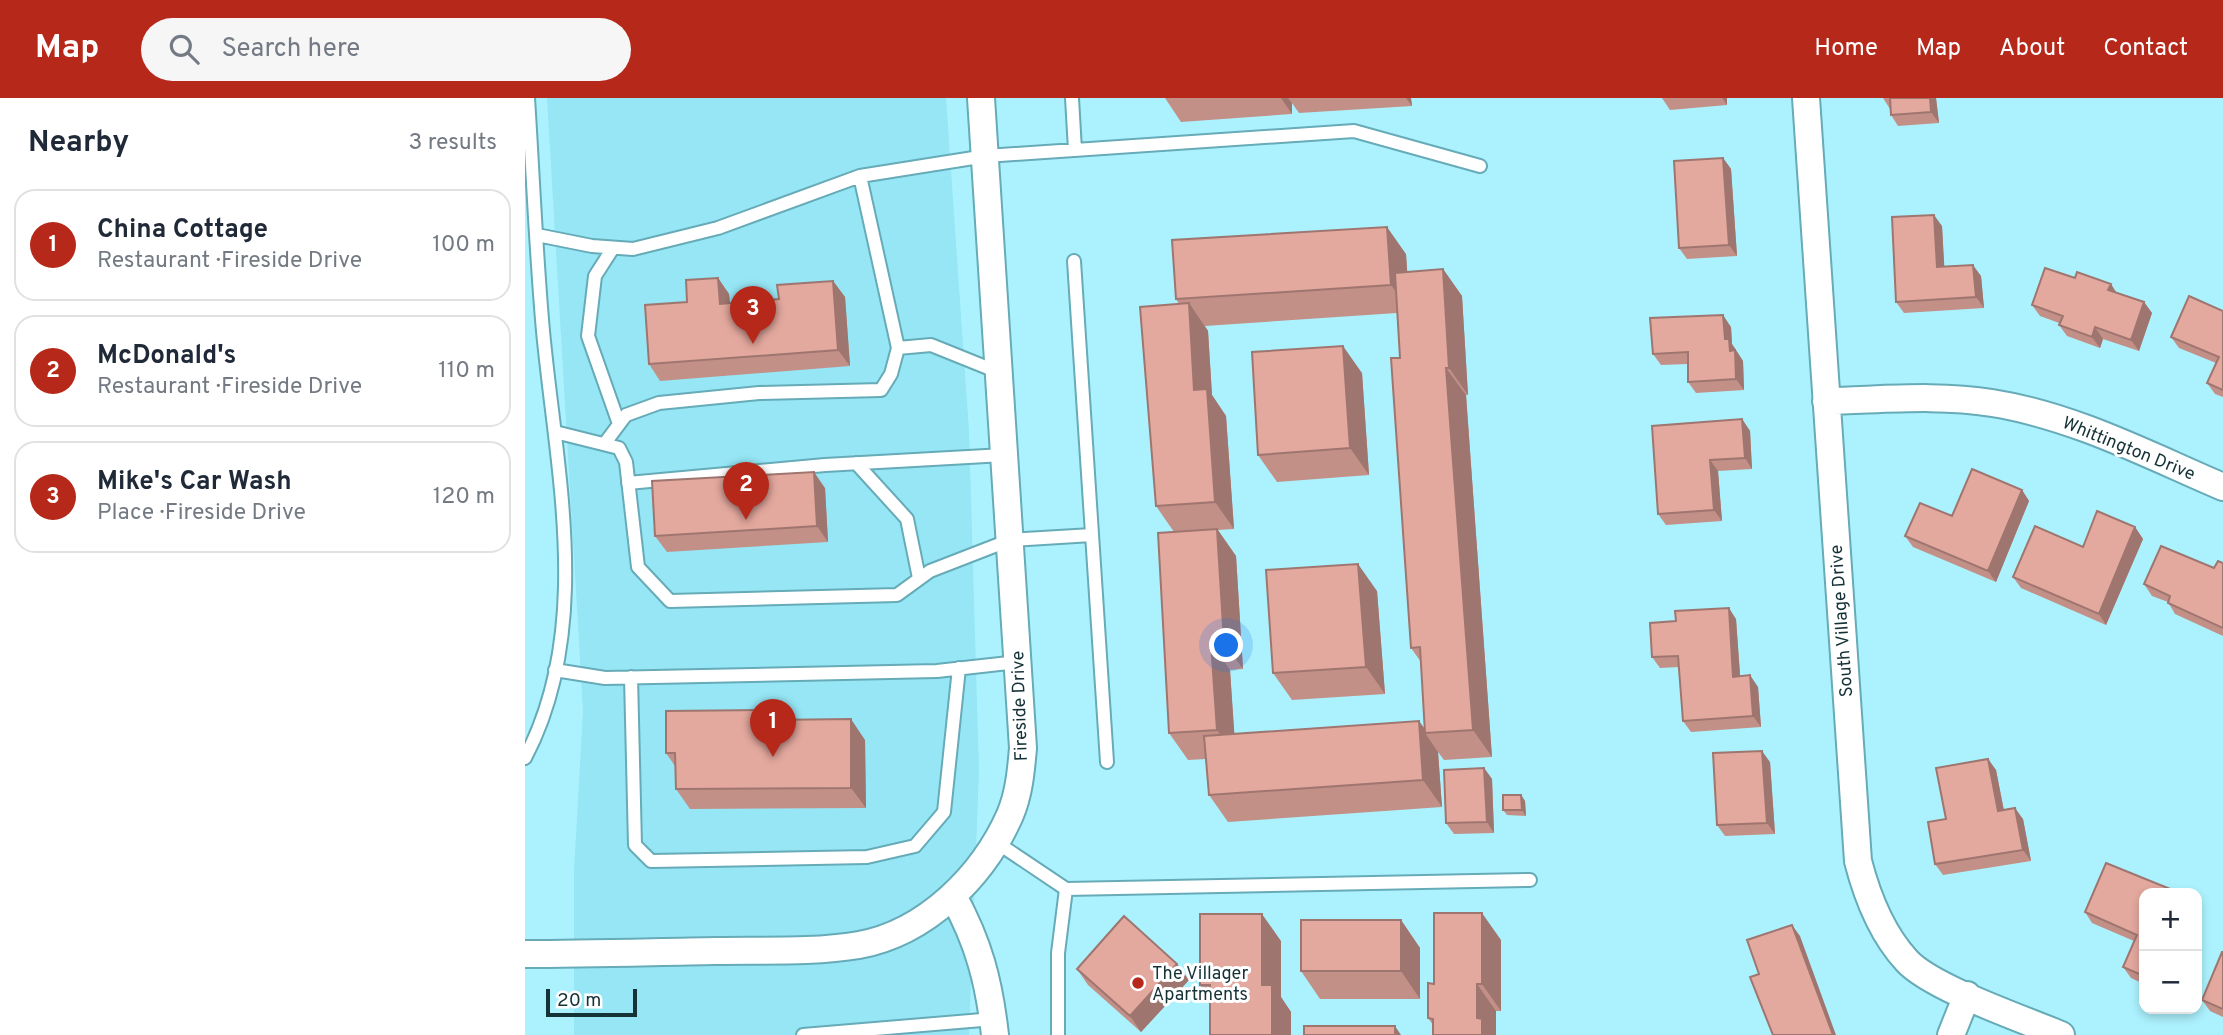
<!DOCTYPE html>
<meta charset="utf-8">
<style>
:root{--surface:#fff;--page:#f6f6f7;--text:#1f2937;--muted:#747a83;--line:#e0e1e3;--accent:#b6281a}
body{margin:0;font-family:Overpass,sans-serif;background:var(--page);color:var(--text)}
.controls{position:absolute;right:21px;bottom:21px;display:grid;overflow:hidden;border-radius:14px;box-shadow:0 4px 10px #0003}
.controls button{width:63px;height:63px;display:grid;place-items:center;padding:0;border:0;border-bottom:2px solid var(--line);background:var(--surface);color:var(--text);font:35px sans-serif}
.scale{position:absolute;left:21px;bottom:18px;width:91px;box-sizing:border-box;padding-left:7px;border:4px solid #153237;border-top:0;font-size:19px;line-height:24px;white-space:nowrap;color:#153237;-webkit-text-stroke:5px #fff;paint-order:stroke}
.you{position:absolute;left:702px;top:548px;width:24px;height:24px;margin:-18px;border:5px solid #fff;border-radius:50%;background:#1a73e8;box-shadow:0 0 0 10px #1a73e833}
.badge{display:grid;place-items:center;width:46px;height:46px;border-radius:50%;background:var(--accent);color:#fff;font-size:23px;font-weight:700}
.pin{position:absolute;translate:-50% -58px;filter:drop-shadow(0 2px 4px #0008)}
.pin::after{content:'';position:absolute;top:37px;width:24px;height:21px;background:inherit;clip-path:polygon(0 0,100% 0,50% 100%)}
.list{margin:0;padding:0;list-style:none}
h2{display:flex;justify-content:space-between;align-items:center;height:91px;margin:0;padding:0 28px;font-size:30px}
h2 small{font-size:23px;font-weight:400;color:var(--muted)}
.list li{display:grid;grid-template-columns:46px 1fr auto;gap:21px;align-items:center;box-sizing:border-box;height:112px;margin:0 14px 14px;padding:0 14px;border:2px solid var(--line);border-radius:21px}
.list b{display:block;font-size:26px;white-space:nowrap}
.list p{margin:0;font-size:23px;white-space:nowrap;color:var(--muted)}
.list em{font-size:23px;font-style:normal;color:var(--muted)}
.icon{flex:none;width:38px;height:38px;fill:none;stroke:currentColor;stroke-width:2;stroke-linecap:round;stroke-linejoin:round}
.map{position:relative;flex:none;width:1698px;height:937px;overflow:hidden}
header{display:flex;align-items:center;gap:42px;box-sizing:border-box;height:98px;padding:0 35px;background:var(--accent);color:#fff}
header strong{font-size:33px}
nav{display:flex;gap:38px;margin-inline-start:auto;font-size:24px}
.search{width:490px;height:63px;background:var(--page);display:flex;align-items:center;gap:18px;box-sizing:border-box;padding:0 24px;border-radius:38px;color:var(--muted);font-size:26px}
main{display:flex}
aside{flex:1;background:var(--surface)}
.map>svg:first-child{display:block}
.built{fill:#96e6f5}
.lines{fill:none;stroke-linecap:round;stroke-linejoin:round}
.service-casing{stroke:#66abb7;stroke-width:16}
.minor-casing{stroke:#66abb7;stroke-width:30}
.service{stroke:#fff;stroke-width:12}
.minor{stroke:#fff;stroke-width:26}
.wall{fill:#c39088;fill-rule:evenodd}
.shaded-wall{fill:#9f766f}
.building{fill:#e3a89e;stroke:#9f766f;stroke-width:2}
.poi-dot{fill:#b6281a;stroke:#fff;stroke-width:2.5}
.labels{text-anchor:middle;stroke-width:6;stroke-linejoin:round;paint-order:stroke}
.street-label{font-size:18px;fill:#153237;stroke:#fff}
.poi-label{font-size:18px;fill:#153237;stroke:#fff;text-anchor:start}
</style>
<header>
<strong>Map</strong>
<div class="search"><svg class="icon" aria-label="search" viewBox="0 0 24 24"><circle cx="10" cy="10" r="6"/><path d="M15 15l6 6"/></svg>Search here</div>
<nav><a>Home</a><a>Map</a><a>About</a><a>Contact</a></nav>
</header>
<main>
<aside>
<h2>Nearby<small>3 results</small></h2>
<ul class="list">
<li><span class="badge">1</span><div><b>China Cottage</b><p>Restaurant · Fireside Drive</p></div><em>100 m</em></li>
<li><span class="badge">2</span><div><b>McDonald's</b><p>Restaurant · Fireside Drive</p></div><em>110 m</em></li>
<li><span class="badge">3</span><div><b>Mike's Car Wash</b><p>Place · Fireside Drive</p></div><em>120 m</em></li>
</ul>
</aside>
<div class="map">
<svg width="1698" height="937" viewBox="0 0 1698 937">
<rect width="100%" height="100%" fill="#acf2fe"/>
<path class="built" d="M22 0H421L444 333 454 672 444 937H49V772L58 613Z"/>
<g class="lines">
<g class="service-casing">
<path id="service" d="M547 0 550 52
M335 78 373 250
M12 137 67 148 108 151 193 130 335 78 461 58 829 33 955 68
M88 150 70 178 63 238 94 326
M549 163 582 664
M30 334 94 350 101 364 113 469 145 503 372 497 405 473 485 442 567 437
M80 345 101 317 134 305 234 295 356 292 366 276 373 250 406 247 473 274
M331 365 382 421 394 480
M103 385 300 367 479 357
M30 572 80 580 412 573 493 564
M106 579 110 747 126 763 342 759 390 748 419 714 434 570
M0 660C69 529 31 372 18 233 11 155 8 77 3 0
M471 744 541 791 1005 782
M278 937 469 921
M533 937V855L541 791"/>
</g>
<g class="minor-casing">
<path id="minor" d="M1281 0 1333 763C1342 798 1357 836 1382 863 1407 890 1498 921 1536 937
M1301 303C1356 302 1413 296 1467 305 1549 318 1623 357 1698 389
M428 798C454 845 464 884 470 937
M0 856C64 856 127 854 191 853 238 852 287 855 334 847 401 835 458 778 485 717 494 696 496 673 498 650L456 0
M1426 937 1442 897"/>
</g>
<use href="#service" class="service"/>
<use href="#minor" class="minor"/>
</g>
<path class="wall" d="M640 0H886L887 8 774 15 767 5V16L656 24Z
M1137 0H1202V7L1145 12Z
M1358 0H1411L1414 25 1373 28 1366 17 1365 11Z
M1198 60 1206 71 1212 158 1162 161 1154 150Z
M1417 128 1419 168 1456 178 1459 210 1379 215 1371 204Z
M881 156 882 174 918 171 937 198 943 297H941L967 659 919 662 913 654 917 709 703 724 684 697 681 661 663 662 644 635 649 434 631 408 654 206 651 201ZM872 215 875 260 886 550 896 564 900 632 709 636 705 572 718 571 711 458 693 432 709 431 701 318 687 297 683 233 680 228Z
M193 180 204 196 205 205 254 201 308 183 320 199 325 268 135 283 124 266 162 204Z
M1592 195 1619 204 1627 215 1614 253 1578 241 1575 250 1542 238 1534 227V225L1515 218 1507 207Z
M1698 213V299L1690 296 1682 285 1691 265 1654 250 1646 239Z
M1206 229 1207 246 1218 263 1219 292 1171 295 1163 284V266L1136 267 1128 256Z
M837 275 844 377 752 384 733 357Z
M1217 321 1225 333 1227 371 1193 373 1197 423 1141 427 1133 416Z
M300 390 303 444 142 454 130 438Z
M1497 392 1504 403 1471 484 1388 449 1380 438 1427 418Z
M1610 429 1618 441 1581 527 1496 490 1488 479 1558 449Z
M1698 465V538L1650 516 1643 504 1627 498 1619 486 1689 470Z
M852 493 860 596 767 602 748 575Z
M1211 521 1215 578 1233 589 1236 629 1166 634 1158 623 1154 569 1135 570 1127 559Z
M251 621 340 642 341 710 165 711 151 691 150 668 141 655Z
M1463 661 1471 672 1479 712 1498 721 1506 763 1418 777 1410 766 1421 721Z
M1245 664 1250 736 1200 738 1192 727Z
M959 670 967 681 969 735 929 736 921 725Z
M996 697 1000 703 1001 718 982 717 978 712Z
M1619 795V886L1606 880 1598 869 1609 843 1567 825 1560 814Z
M876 822 895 850V901H795L776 873Z
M976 842V913H971V937L908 927 903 920 909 886Z
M756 843V899L766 914 685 901 675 887Z
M1698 854V919L1685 913 1677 902Z
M552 871 664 882 616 934 563 887Z"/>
<path class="shaded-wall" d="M756 0H763L767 5V16Z
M881 0H886L887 8Z
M1197 0H1202V7Z
M1405 0H1411L1414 25 1406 14Z
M1198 60 1206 71 1212 158 1204 147Z
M1409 117 1417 128 1420 180 1412 169Z
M862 129 881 156 885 214 866 187Z
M1448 167 1456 178 1459 210 1451 199Z
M918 171 937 198 943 297 924 270Z
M193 180 204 196 206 222 195 206Z
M308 183 320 199 325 268 313 252Z
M1586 186 1593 197 1583 192Z
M1619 204 1627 215 1614 253 1606 242Z
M664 205 683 233 687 297 701 318 709 431 690 404 669 292Z
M1198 217 1206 229 1207 246 1218 263 1219 292 1211 281 1205 253 1200 241Z
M1570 229 1578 241 1575 250 1567 239Z
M818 248 837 275 844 377 825 350Z
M921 270 941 297 967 659 948 632Z
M1217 321 1225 333 1227 371 1220 360Z
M1185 362 1193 373 1197 423 1189 412Z
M289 374 300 390 303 444 292 428Z
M1497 392 1504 403 1471 484 1463 473Z
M1610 429 1618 441 1581 527 1574 516Z
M692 431 711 458 718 571 699 544Z
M833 466 852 493 860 596 841 569Z
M1204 510 1211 521 1216 590 1208 579Z
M686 545 705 572 711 659 692 632Z
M1225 577 1233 589 1236 629 1228 618Z
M245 612 259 633 245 622Z
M326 621 340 642 341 710 326 690Z
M894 623 903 635H900L913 654 917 709 898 682Z
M1237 653 1245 664 1250 736 1242 725Z
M1463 661 1471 672 1481 724 1473 713Z
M959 670 967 681 969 735 962 724Z
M996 697 1000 703 1001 718 997 712Z
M1490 710 1498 721 1506 763 1498 752Z
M1672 806 1675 812 1672 821Z
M957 815 976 842V913L957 886Z
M737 816 756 843V899L766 914V937H747L737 887Z
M876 822 895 850V901L876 873Z
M1267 827 1275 838 1311 937H1308Z
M652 866 664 882 616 934 605 918Z
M952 886 971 913V937H957L952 920Z
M870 928 876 937H870Z"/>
<path class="building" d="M1365 0H1405L1406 14 1366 17Z
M1198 60 1204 147 1154 150 1149 63Z
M1409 117 1412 169 1448 167 1451 199 1371 204 1367 119Z
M862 129 866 187 651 201 647 142Z
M1520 170 1550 180 1552 174 1586 186 1583 192 1619 204 1606 242 1570 229 1567 239 1534 227 1538 218 1507 207Z
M918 171 924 270H921L948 632 900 635 895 549 886 550 866 260H875L870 175Z
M193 180 195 206 254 201 252 187 308 183 313 252 124 266 120 207 162 204 161 182Z
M1664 198 1698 213V292L1682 285 1694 259 1646 239Z
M664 205 669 292 682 291 690 404 631 408 615 209Z
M1198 217 1200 241H1204L1205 253 1210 252 1211 281 1163 284V254L1128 256 1125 220Z
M818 248 825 350 733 357 727 254Z
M1217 321 1220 360 1185 362 1189 412 1133 416 1127 328Z
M1447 371 1497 392 1463 473 1380 438 1395 405 1427 418Z
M289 374 292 428 130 438 127 383Z
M1572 413 1610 429 1574 516 1488 479 1510 428 1558 449Z
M692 431 699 544 686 545 692 632 644 635 633 435Z
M1636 448 1689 470 1693 463 1698 465V530L1643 505 1645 498 1619 486Z
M833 466 841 569 748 575 741 472Z
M1204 510 1208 579 1225 577 1228 618 1158 623 1153 558 1127 559 1125 525 1151 523 1150 513Z
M245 612V622L326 621V690L151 691 150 655H141V613Z
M894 623 898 682 684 697 679 638Z
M1237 653 1242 725 1192 727 1188 655Z
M1463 661 1473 713 1490 710 1498 752 1410 766 1403 724 1421 721 1411 670Z
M959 670 962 724 921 725 919 672Z
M978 697H996L997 712H978Z
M1581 765 1655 795H1619V878L1598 869 1612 837 1560 814Z
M909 815H957V886H952V920L957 921V937H908V921L903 920V885L909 886Z
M675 816H737V887H747V937H685V887H675Z
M599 818 652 866 605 918 552 871Z
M776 822H876V873H776Z
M1267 827 1308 937H1248L1225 879 1234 876 1222 842Z
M1697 854H1698V911L1677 902Z
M779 928H870V937H779Z"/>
<circle class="poi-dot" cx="613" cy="885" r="7"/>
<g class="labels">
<g class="street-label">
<text transform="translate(1604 350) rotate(22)" y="6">Whittington Drive</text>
<text transform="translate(1316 523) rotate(-94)" y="6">South Village Drive</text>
<text transform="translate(494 608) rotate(-92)" y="6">Fireside Drive</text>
</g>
<g class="poi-label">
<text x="627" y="881">The Villager<tspan x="627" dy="21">Apartments</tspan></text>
</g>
</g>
</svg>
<div class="controls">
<button>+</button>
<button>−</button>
</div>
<div class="scale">20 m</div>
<div class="you"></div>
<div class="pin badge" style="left:248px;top:659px">1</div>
<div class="pin badge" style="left:221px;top:422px">2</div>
<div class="pin badge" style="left:228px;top:246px">3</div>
</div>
</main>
